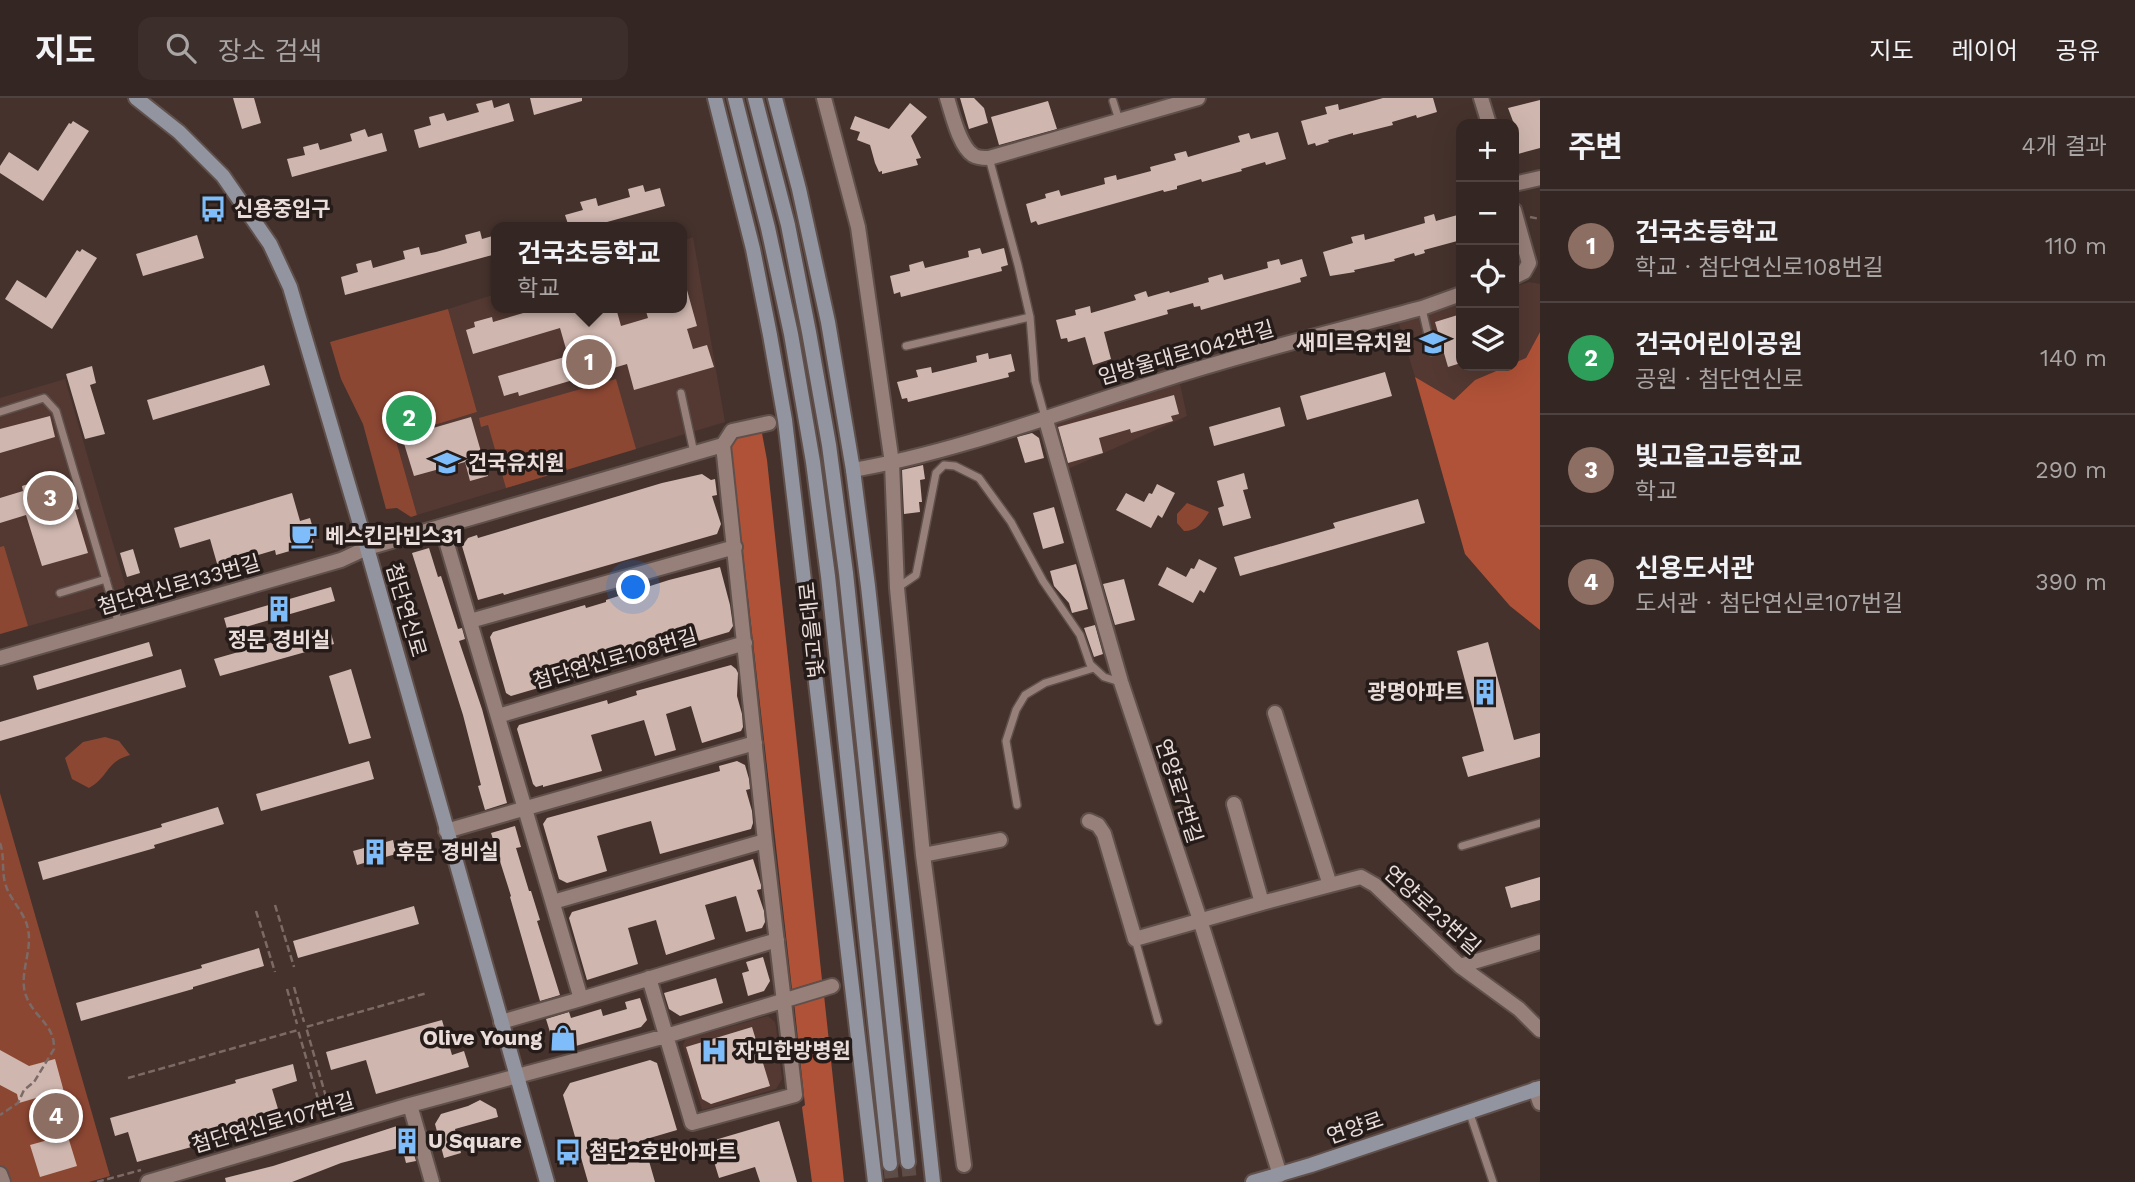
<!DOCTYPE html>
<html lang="ko">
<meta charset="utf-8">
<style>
:root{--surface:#342622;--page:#3c2e2a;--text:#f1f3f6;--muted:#a9a5a5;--line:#4e4340;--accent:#7ebdf9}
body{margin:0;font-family:"Work Sans","Noto Sans KR",sans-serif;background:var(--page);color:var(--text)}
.controls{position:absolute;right:21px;top:21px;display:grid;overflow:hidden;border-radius:14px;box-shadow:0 7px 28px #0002}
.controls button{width:63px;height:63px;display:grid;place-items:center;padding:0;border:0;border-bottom:2px solid var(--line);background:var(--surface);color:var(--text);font:35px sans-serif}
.you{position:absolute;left:634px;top:490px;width:24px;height:24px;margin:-18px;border:5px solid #fff;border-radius:50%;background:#1a73e8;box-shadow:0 0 0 10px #1a73e833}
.badge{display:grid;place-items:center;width:46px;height:46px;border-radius:50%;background:var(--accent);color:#fff;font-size:23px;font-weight:700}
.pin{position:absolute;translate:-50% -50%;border:4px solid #fff;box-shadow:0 2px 7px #0006}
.popup{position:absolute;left:491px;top:124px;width:196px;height:91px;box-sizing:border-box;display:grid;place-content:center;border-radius:14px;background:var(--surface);filter:drop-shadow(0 2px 5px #0005);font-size:23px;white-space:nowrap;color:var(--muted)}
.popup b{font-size:26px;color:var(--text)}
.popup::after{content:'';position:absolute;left:50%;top:100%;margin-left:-14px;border:14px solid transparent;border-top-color:var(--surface)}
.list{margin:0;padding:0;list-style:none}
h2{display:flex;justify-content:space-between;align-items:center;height:91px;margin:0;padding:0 28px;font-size:30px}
h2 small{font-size:23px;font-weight:400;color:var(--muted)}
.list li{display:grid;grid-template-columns:46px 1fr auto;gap:21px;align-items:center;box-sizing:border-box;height:112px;padding:0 28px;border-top:2px solid var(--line)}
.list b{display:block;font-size:26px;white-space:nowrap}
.list p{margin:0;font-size:23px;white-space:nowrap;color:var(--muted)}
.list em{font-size:23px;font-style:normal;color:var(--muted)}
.icon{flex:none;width:38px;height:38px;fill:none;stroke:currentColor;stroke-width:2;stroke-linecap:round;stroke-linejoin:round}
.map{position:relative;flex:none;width:1540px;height:1084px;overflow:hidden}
header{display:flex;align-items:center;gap:42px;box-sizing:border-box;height:98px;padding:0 35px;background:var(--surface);border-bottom:2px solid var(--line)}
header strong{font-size:33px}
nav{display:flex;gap:38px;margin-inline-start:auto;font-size:24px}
.search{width:490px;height:63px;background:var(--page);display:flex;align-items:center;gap:18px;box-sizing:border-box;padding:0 24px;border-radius:14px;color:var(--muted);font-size:26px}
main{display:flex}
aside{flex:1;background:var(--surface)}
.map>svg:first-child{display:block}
.built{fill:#533932}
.green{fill:#8c4733}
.forest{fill:#b05237}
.building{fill:#cfb7af}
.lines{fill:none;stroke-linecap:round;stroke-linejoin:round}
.secondary-tunnel{stroke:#5e4c47;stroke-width:14;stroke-dasharray:14 7;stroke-linecap:butt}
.lane-casing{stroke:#60504c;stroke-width:10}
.street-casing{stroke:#60504c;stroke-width:18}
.secondary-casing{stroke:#60504c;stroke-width:18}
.path{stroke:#7b6a66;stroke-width:2.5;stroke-dasharray:7 3.5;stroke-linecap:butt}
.lane{stroke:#978079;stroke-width:7}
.street{stroke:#978079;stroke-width:14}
.secondary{stroke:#9294a0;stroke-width:14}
.labels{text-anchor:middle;stroke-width:7;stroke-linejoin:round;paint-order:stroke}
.poi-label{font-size:21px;font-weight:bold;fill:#e9dcd9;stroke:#251c1a;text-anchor:start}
.street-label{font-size:21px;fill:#e9dcd9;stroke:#251c1a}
</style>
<header>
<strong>지도</strong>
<div class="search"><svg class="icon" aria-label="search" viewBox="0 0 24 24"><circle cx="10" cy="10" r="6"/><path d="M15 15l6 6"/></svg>장소 검색</div>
<nav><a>지도</a><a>레이어</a><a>공유</a></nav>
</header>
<main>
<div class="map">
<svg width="1540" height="1084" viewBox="0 0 1540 1084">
<rect width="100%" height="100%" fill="#45322d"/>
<path class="built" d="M693 139 725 324 417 417 395 339 477 314 448 211 496 196V210H682V143Z
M1529 184 1540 186V234L1526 260 1514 265V189Z
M1461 205V268H1508L1475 282 1454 302 1415 279 1398 223Z
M65 281 129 500 0 536V300Z
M1180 286 1187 318 1068 371 1055 327 1060 321Z
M768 918 775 924 776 929 782 981 776 991 702 1012 683 947 686 941Z"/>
<path class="green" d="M448 211 477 314 395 339 417 417 411 419 397 410 386 411 363 326 341 281 330 244Z
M616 281 636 351 506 390 488 327 481 329 479 320Z
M1187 405 1209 414C1202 425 1197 433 1184 433L1177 425V416Z
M4 448 28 528 0 536V449Z
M105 639 119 643 130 657C105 664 110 678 89 690L72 681 65 660 83 644Z
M0 695 110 1078 89 1084H0Z"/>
<path class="forest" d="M1540 234V532L1510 508 1465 456 1415 279 1454 302 1475 282 1508 268H1514V265L1526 260Z
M761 330 767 362 822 882 792 891 732 357V343L738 337Z
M824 897 844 1084H812L802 1009 805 1007 794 904Z"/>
<path class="building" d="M233 0H254L261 25 242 31Z
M530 0H582V3L534 17Z
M960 0H974L984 10 988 25 969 31Z
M1383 0H1433L1437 14 1417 20 1416 17 1392 24 1393 27 1353 37V35L1328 42 1329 44 1316 48 1315 45 1308 47 1301 23 1327 16 1325 9 1338 6 1339 12Z
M492 2 494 10 509 5 514 23 419 50 414 32 431 27 429 19 444 15 447 23 479 14 476 6Z
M1540 2V50L1518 56 1514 40V26L1508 10Z
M1048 3 1057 31 999 47 991 19Z
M910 5 927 19 911 38 921 60 916 61 918 67 882 76V73L879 74 875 65 870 47 857 42 860 34 850 31 855 18 889 31Z
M73 23 89 33 43 103 0 75V68L9 54 38 73 69 25 71 26Z
M365 31 368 39 382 35 387 53 292 79 287 61 305 57 303 49 318 45 320 52 352 43 350 36Z
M1278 34 1286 61 1266 67 1265 64 1241 71 1242 73 1231 76 1202 84 1201 81 1177 88V91L1164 94 1163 92 1038 127 1036 123 1031 125 1026 106 1046 100 1045 96 1059 92 1061 98 1105 86 1104 80 1116 77 1117 82 1151 73 1150 69 1176 62 1174 56 1186 53 1188 59 1240 44 1238 38 1249 35 1251 41Z
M643 87 645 94 660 90 665 108 589 129H569L565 117 583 112 580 104 596 100 598 108 630 99 628 91Z
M1434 116 1436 123 1461 116V142L1424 152 1425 155 1415 158 1414 155 1394 161 1395 163 1354 172 1355 174 1330 178 1323 154 1353 145 1351 139 1364 136 1365 142 1425 125 1424 119Z
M480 133 482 141 496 137V156L345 197 341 179 358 174 356 166 371 162 373 170 405 161 403 153 419 149 421 157 436 154 467 145 465 137Z
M197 137 204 160 143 178 136 156Z
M980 150 982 156 1004 150 1008 167 1001 169 1002 173 901 199 900 194 894 196 890 178 910 173 909 167 923 163 925 170 969 159 968 153Z
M82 151 97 160 52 231 5 201 17 182 46 200 77 152 80 154Z
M1279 161 1281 167 1302 161 1307 178 1300 180 1301 184 1201 212 1200 208 1194 209 1193 205 1167 212 1168 216 1104 234 1111 261 1093 267 1085 239 1068 244 1067 240 1061 241 1056 222 1076 217 1075 212 1090 208 1091 215 1136 202 1134 197 1146 193 1148 199 1169 193 1170 195 1209 184 1208 180 1222 176 1224 182 1268 170 1267 164Z
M682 185H685L697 228 687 231 693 251 707 247 714 269 634 292 627 266 519 298 518 294 504 298 498 278 568 258 560 230 473 256 466 232 475 229 474 224 492 219 493 224 530 213 529 210H616L621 228 648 220 645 210H682Z
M1461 216V265L1448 269 1435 224Z
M988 255 989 261 1011 256 1015 273 1008 275 1009 279 908 304 907 300 902 301 897 284 918 279 916 272 931 269 932 275 977 264 976 258Z
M264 267 270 287 153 322 147 302Z
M92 268 96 285 90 287 105 336 85 341 66 276Z
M1385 274 1392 298 1307 322 1300 298Z
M1174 297 1179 316 1171 318 1173 323 1131 335 1130 331 1099 340 1103 355 1068 365 1058 329Z
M1280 309 1285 328 1214 348 1209 329Z
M50 318 55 339 0 355V331Z
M471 319 488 378 470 383 465 364 414 378 402 339Z
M1032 335 1039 340 1044 360 1025 365 1017 339Z
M923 367 925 381 920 382 922 404H919L920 414 904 416 902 372Z
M1244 375 1248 391 1243 392 1251 420 1223 428 1218 410 1224 408 1217 383Z
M60 376 66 396 73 394 79 411 75 412 88 455 42 468 26 417 0 425V400L23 393 22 388Z
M702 376 711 382 715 381 717 397 712 398 721 426 717 436 504 497 503 495 478 502 462 448 468 440 477 437 478 440 662 385Z
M1157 386 1175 395 1162 420 1158 417 1151 430 1116 412 1126 395 1144 404 1149 395 1152 396Z
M292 395 300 423 310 420 315 437 312 438 314 446 276 457 275 452 218 469 210 441 180 450 174 430Z
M1418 401 1425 425 1240 478 1234 459 1335 430 1333 425Z
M1054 409 1064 445 1043 451 1033 415Z
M429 450 438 479 441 478 458 531 462 530 465 541 459 543 482 611 507 705 485 712 478 688 481 687 463 617 412 455Z
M133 451 140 475 127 479 120 455Z
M1199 461 1217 470 1204 495 1200 492 1193 505 1158 487 1167 469 1186 479 1191 470 1194 471Z
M1076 466 1088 511 1072 515 1069 505 1054 488 1050 473Z
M720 469 730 507 733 528 729 534 511 598 506 595 490 539 493 534 585 507 586 510 606 504V502L669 482Z
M1124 481 1135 522 1115 527 1103 486Z
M331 489 335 503 228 534 224 520Z
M1095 527 1103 556 1094 559 1084 530Z
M329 528 334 546 220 578 214 561Z
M149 544 153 558 37 592 33 578Z
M1488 544 1514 642 1540 635V659L1468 679 1462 659 1484 653 1457 553Z
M731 567 736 571 738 575 737 598 742 616 743 629 741 633 702 645 691 608 666 616 676 652 655 658 644 622 591 637 602 673 543 689V687L536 689 533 686 517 631 519 627 607 602 608 606 637 597 636 593Z
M181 571 186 589 0 643V624Z
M351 571 371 640 349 646 329 578Z
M369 663 374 681 261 713 256 696Z
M737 663 745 667 749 681 750 691 746 692 752 713 753 725 751 731 660 756 651 723 625 730 597 738 607 773 567 785 559 781 543 726 547 720 720 673 719 668Z
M218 709 224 726 154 747 155 750 43 782 38 764 162 729 161 726Z
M515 728 521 749 516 750 529 793H531L540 822 537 823 560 897 540 903 510 799 511 798 491 735Z
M393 742 396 756 357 767 353 753Z
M753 761 761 787V791L757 792 764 813 765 824 762 830 746 834 736 798 705 807 715 841 666 857 656 822 628 830 638 866 587 882 569 820 572 814Z
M1540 779V802L1511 810 1505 789Z
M414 808 419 826 298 860 293 843Z
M259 850 264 868 193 889V891L81 923 76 905 202 870 201 867Z
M763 859 770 883 764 893 748 898 742 875 749 873 746 864Z
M716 880 723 905 680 918 669 911 664 895Z
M640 900 647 922 641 929 562 952 554 947 546 921 569 914 571 920 601 911 603 918 627 911 625 904Z
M442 922 452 957 464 953 469 969 376 996 366 962 331 972 326 954Z
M752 929 770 988 711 1006 702 1001 686 949Z
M0 952 29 968 55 961 73 1027 65 1029 77 1068 40 1079 30 1047 48 1042 36 1000 19 1005 17 996 0 987Z
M650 962 657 965 677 1032 643 1042 655 1084H588L563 997 570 985Z
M293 966 297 983 272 991 282 1024 137 1064 128 1034 115 1038 110 1020 236 985 235 982Z
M480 1002 496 1011 498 1019 455 1031 461 1055 444 1060 435 1026 441 1016 468 1008Z
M779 1023 797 1084H760L755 1069 719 1080 708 1044Z
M397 1028 408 1036 416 1063 406 1065 402 1049 341 1065 292 1084H226L225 1080 273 1068Z"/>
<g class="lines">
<path class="secondary-tunnel" d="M908 1064 910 1084
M890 1066 892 1084"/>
<g class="lane-casing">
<path id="lane" d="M1113 3 1119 22
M989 60 1018 167 1030 219 1035 283 1045 319
M1422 211 1432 254
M906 248 1030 219
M681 295 694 355
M0 314 44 300 56 313 119 526
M897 490 916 477 936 375 944 367 955 368 979 380 1011 424 1043 483 1080 537 1090 566 1104 579 1120 584
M60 495 106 481
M1017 707 1006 643 1016 612 1025 597 1045 585 1094 570
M1462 748 1540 725
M1135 841 1158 923
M1469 1013 1493 1084"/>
</g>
<g class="street-casing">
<path id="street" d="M824 0 858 129 892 365 897 490 923 757 964 1067
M947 0C952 15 959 48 973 57 977 60 984 60 989 60L1198 0
M1481 0 1489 26
M1514 86 1540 80
M1514 112 1529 165 1524 174 1514 179
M1045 319 1121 584 1200 822 1280 1077
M723 347 732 333 769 325
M853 372C955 354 1052 317 1150 286 1239 257 1331 234 1422 210L1461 196
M442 429 581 901 777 842
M470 523 735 449
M0 560 341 462 367 450 723 347
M1275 615 1330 787 1361 779 1375 787 1460 868 1519 911 1540 932
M498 618 745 545
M1089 723 1098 727 1104 736 1135 841 1262 805 1234 706
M446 733 755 645
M923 757 1000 742
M553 804 765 743
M1262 805 1330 787
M1460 868 1540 844
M649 880 692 1025 795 997 765 743 723 347
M501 924 581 901
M1535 991 1540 1005
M410 1007 432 1084
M0 1076 3 1084
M148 1084 410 1007 666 938 832 888"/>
</g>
<g class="secondary-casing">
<path id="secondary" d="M136 0 179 34 223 78 270 146 290 189 367 450 547 1084
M715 0 753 151 770 237 785 322 875 1084
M735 0 768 130 791 236 813 364 828 478 890 1066
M755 0 788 127 809 234 829 347 846 475 908 1064
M775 0 799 91 828 224 853 372 868 488 933 1084
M1253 1084 1311 1067 1540 990"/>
</g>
<path class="path" d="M1530 119 1540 121
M0 745C5 759 1 774 6 788 11 803 25 815 28 831 33 854 17 879 27 900 35 920 55 927 54 951L34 984 24 992 18 1005 0 1017
M275 807 294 869
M256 813 275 874
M294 889 304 924
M287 891 297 926
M128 980 298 932 318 1001
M326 999 306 929 427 895
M97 1084 141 1072"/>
<use href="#lane" class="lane"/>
<use href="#street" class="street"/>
<use href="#secondary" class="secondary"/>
</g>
<defs>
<g id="bus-bare" transform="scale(2.1)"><path d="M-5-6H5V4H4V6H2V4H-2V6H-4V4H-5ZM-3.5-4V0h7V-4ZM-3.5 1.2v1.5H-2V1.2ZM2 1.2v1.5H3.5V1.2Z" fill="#7ebdf9" stroke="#251c1a" stroke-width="2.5" paint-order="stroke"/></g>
<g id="school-bare" transform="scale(2.1)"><path d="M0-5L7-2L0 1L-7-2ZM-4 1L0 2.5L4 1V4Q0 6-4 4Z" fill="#7ebdf9" stroke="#251c1a" stroke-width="2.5" paint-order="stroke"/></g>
<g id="cafe-bare" transform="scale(2.1)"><path d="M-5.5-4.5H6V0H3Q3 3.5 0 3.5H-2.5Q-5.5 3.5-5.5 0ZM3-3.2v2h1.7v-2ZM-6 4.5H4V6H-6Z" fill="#7ebdf9" stroke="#251c1a" stroke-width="2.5" paint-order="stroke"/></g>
<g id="building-bare" transform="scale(2.1)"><path d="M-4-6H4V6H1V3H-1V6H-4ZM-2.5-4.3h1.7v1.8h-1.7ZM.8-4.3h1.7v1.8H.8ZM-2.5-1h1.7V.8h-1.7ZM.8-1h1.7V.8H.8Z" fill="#7ebdf9" stroke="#251c1a" stroke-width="2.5" paint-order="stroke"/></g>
<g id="shop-bare" transform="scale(2.1)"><path d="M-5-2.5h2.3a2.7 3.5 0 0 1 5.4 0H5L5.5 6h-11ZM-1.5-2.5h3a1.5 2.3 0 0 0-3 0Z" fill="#7ebdf9" stroke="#251c1a" stroke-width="2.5" paint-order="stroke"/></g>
<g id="hospital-bare" transform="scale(2.1)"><path d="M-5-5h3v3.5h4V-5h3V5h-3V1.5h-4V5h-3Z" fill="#7ebdf9" stroke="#251c1a" stroke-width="2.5" paint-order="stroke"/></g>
</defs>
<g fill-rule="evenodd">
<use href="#bus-bare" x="213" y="111"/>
<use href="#school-bare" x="1433" y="245"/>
<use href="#school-bare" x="447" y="365"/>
<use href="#cafe-bare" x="304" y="438"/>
<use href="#building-bare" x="279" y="511"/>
<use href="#building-bare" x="1485" y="594"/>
<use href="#building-bare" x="375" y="754"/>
<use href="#shop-bare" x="563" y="940"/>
<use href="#hospital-bare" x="714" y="953"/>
<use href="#building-bare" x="407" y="1043"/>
<use href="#bus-bare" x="568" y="1054"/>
</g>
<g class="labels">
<g class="poi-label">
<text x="234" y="118">신용중입구</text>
<text x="1412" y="252" text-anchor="end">새미르유치원</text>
<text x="468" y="372">건국유치원</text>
<text x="325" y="445">베스킨라빈스31</text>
<text x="279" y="549" text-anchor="middle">정문 경비실</text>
<text x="1464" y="601" text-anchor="end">광명아파트</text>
<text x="396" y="761">후문 경비실</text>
<text x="542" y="947" text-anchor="end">Olive Young</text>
<text x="735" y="960">자민한방병원</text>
<text x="428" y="1050">U Square</text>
<text x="589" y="1061">첨단2호반아파트</text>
</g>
<g class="street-label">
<text transform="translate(1186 255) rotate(-16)" y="7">임방울대로1042번길</text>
<text transform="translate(179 487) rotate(-16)" y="7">첨단연신로133번길</text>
<text transform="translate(406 512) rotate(74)" y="7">첨단연신로</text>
<text transform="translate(812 532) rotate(-96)" y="7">빛고을대로</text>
<text transform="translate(615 561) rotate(-16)" y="7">첨단연신로108번길</text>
<text transform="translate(1179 693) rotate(72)" y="7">연양로7번길</text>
<text transform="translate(1432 812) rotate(42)" y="7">연양로23번길</text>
<text transform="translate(273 1025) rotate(-16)" y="7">첨단연신로107번길</text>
<text transform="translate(1355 1030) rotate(-19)" y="7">연양로</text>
</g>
</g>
</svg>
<div class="controls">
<button>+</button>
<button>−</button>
<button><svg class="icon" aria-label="locate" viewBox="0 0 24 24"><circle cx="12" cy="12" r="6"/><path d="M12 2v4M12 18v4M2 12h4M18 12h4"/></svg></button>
<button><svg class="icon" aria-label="layers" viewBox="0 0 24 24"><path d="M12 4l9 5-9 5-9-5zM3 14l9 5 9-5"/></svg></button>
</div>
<div class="you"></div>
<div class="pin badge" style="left:589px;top:264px;background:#8d6e63">1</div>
<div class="popup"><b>건국초등학교</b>학교</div>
<div class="pin badge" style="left:409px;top:320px;background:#2e9e5b">2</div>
<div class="pin badge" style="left:50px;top:400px;background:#8d6e63">3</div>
<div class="pin badge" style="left:56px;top:1018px;background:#8d6e63">4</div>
</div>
<aside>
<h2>주변<small>4개 결과</small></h2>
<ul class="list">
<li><span class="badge" style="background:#8d6e63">1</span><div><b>건국초등학교</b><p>학교 · 첨단연신로108번길</p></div><em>110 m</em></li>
<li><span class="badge" style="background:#2e9e5b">2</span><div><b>건국어린이공원</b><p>공원 · 첨단연신로</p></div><em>140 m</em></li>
<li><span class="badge" style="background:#8d6e63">3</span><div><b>빛고을고등학교</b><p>학교</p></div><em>290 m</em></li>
<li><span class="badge" style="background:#8d6e63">4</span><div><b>신용도서관</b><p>도서관 · 첨단연신로107번길</p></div><em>390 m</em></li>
</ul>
</aside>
</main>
